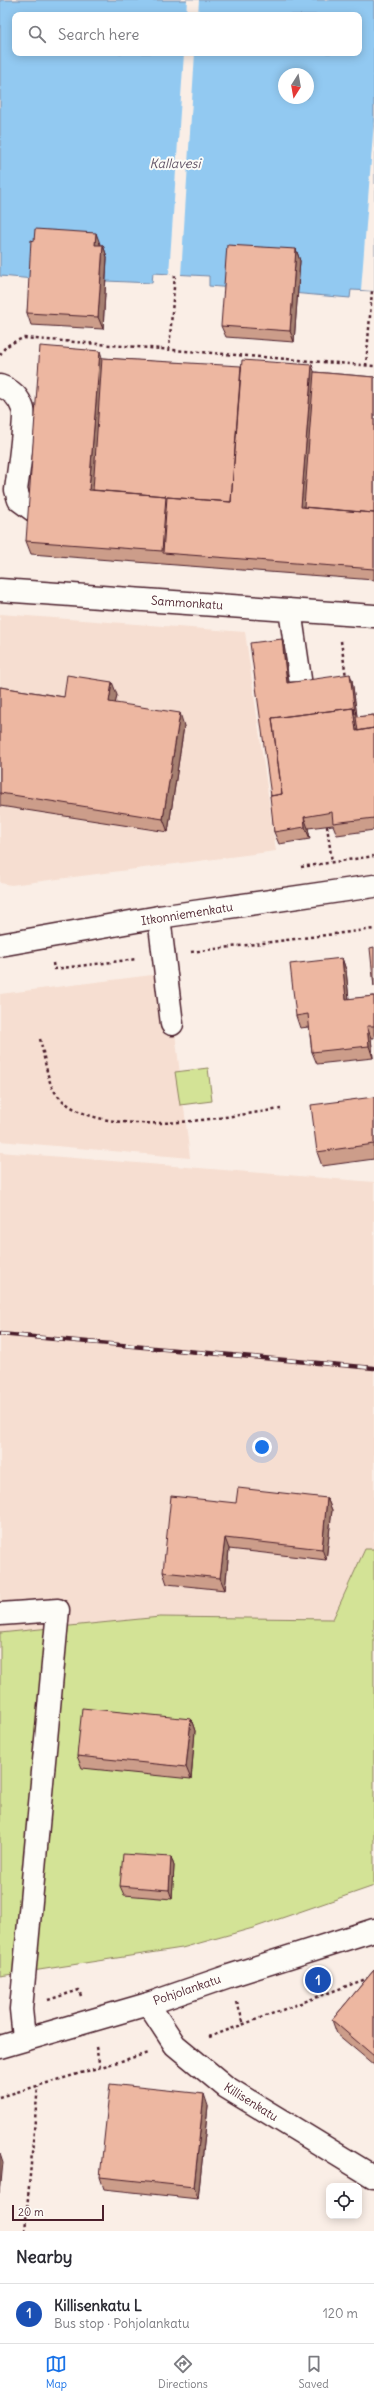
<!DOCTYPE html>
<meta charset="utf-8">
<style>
:root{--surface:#fff;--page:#f2f2f3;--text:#2b2b33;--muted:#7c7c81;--line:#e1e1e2;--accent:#1a73e8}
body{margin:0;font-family:Delius,sans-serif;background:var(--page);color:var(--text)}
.controls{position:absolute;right:12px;bottom:12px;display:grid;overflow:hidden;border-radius:8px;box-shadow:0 2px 10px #0003}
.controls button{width:36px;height:36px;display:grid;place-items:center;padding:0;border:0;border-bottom:1px solid var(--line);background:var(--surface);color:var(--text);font:20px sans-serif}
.compass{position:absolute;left:278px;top:68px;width:36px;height:36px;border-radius:50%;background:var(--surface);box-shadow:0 2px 10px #0003;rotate:191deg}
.scale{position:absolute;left:12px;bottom:10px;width:92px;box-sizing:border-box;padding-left:4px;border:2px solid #4a1f2b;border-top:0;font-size:11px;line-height:14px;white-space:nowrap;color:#4a1f2b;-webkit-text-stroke:3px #fdfcf7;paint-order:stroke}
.you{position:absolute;left:262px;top:1447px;width:14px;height:14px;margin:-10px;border:3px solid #fff;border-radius:50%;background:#1a73e8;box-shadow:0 0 0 6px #1a73e833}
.badge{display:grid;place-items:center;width:26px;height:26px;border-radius:50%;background:var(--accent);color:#fff;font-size:13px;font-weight:700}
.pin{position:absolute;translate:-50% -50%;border:2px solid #fff;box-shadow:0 1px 4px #0006}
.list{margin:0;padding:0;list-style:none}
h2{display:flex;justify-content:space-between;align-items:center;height:52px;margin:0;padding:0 16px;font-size:17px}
h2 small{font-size:13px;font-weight:400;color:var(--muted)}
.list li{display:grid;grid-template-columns:26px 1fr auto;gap:12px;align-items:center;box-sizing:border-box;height:60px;padding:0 16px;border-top:1px solid var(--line)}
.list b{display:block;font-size:15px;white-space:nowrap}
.list p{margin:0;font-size:13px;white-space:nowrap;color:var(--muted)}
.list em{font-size:13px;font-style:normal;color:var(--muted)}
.icon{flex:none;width:22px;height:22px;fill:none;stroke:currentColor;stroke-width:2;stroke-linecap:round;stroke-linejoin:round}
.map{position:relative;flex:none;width:374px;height:2231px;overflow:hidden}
.search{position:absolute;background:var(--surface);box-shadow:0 2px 10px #0003;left:12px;right:12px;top:12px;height:44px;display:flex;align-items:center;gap:10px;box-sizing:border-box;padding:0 14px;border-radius:8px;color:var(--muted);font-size:15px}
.sheet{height:112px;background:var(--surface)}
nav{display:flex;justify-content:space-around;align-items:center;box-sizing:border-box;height:56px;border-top:1px solid var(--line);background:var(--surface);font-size:11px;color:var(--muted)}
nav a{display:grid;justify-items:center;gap:2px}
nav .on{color:var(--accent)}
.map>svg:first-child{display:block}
.built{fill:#f6ded1}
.green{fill:#d3e396;stroke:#8e8160}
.water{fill:#92c9f1;stroke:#7585a2;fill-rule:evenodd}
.pier{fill:#faeee6}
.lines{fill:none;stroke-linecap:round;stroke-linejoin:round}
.minor-casing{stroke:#4a1f2b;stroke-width:25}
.major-casing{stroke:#4a1f2b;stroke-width:25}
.path{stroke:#4a1f2b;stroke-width:2.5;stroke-dasharray:3 3;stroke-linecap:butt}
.minor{stroke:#fdfcf7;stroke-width:22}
.major{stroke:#fdfcf7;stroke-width:22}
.rail-casing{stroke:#4a1f2b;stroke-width:4.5}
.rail{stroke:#fdfcf7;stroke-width:3;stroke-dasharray:9;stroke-linecap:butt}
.wall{fill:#cc9d8a;stroke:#4a1f2b}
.shaded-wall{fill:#a68071;stroke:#4a1f2b}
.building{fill:#edb7a1;stroke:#4a1f2b}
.labels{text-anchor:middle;stroke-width:4;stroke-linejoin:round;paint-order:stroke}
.street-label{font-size:12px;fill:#4a1f2b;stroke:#fdfcf7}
.water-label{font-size:13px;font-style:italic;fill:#605266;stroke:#fdfcf7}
</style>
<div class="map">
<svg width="374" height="2231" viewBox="0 0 374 2231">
<rect width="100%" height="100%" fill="#faeee6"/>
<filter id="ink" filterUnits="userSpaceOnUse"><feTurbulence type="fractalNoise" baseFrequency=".025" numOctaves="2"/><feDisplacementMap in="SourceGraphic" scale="8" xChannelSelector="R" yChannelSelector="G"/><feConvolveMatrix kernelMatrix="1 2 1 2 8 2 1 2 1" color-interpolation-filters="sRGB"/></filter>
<g filter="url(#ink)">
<path class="built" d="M0 614 245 632 276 851 11 885 0 883Z
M168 973 190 1158 0 1141V994Z
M0 1152 374 1182V1549H365L333 1619 160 1617 0 1633Z"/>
<path class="green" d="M208 1068 212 1101 180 1105 175 1072Z
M365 1549H374V1886L253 1928 182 1948 0 1976V1633L160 1617 333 1619Z"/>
<path class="water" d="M0 0H374V291L351 290 350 298 209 286V276L153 273 152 283 106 281 107 257 34 279 0 276ZM15 15H359V53H15ZM284 74H308V98H284Z"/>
<path class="pier" d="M187 0H199L198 15H186Z
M184 53H195L181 275H175L169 274Z
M374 121V291L361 290Z"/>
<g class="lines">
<g class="minor-casing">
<path id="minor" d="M0 386C12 390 19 397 23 409 26 417 18 476 16 490L19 500 34 511
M0 590 374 616
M290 610 301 686
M159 917 172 1024
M0 1614 58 1610 21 2009 24 2038
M148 2004 175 2045 226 2087 374 2177"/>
</g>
<g class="major-casing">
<path id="major" d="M0 945 159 917 374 886
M0 2047 148 2004 229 1976 374 1930"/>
</g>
<path class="path" d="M169 350 175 275
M0 355C5 345 13 342 24 338L374 366
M366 366 372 291
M341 641 346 677
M327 826 332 862
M301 867 374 856
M191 952 374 929
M53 963 54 969 137 959
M40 1039C44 1053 47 1082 55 1092 93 1145 225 1116 281 1109
M48 2000 79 1990 81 1996
M237 2002 244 2025
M209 2037 374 1976
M96 2047 100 2067
M0 2097 148 2053
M25 2231 38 2086"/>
<use href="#minor" class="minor"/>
<use href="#major" class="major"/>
<g class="rail-casing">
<path id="rail" d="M0 1334 374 1368"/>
</g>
<use href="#rail" class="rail"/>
</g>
<path class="wall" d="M34 241 100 244V245H103L107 257 103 329 31 325 27 313Z
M296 249 300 261 294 342 226 337 221 326Z
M102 358 314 372 374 377V580L31 554 26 541Z
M282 639 284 644 289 682 352 680 357 717 374 715V830L337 835 333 825 308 828 310 839 279 844 274 832 271 796Z
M0 687 64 697 117 695 115 703 184 726 168 832 0 806Z
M342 958 346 970 349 999 374 996V1038H371L373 1058 317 1064 312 1052 309 1027 300 1028 296 1016Z
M374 1097V1159L322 1166 317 1152Z
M327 1498 332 1510 326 1560 229 1549 225 1590 167 1584 163 1572 236 1503Z
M191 1719 195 1731 191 1779 82 1768 77 1756Z
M171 1857 174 1866 172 1899 124 1895 120 1886Z
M374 1970V2065L337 2034 332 2020Z
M208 2106 198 2199 104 2189 100 2177Z"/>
<path class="shaded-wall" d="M96 233 100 244V257L95 245Z
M103 245 107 257 103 329 98 317Z
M296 249 300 261 294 342 290 331Z
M100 351 104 364 94 498 89 490Z
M312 365 316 377 306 514 301 507Z
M282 639 284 644 289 688 287 683Z
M350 674 352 680 360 737 356 731 353 708Z
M112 682 117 695 113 715 109 702Z
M180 713 184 726 168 832 163 819Z
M304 817 308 828 310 839 305 827Z
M342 958 346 970 350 1011 346 999Z
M367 1026 371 1038 373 1058 369 1046Z
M327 1498 332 1510 326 1560 322 1549Z
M225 1538 229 1549 225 1590 220 1578Z
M191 1719 195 1731 191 1779 186 1767Z
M171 1857 174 1866 172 1899 169 1890Z
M204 2094 208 2106 198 2199 194 2187Z
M0 2153 3 2162 0 2194Z"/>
<path class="building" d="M35 229 96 233 95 245H103L98 317 27 313 31 240 34 241Z
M227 245 296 249 290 331 221 326Z
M40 346 100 351 89 490 166 496 162 551 26 541Z
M102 358 241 366 231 502 167 497 166 496 93 490Z
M242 360 312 365 301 507 374 513V569L163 553 167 497 231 502Z
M314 372 374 377V513L304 507Z
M282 639 287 683 350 674 355 714 353 708 272 718 282 794 271 796 250 643Z
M67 675 112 682 109 702 180 713 163 819 0 793V687L64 697Z
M353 708 356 731 374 728V818L333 823 332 812 304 817 305 827 274 832 270 796 282 794 272 718Z
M374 715V728L358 731 356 717Z
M374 947V987L370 948Z
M342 958 346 999 374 996V1026H367L369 1046 312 1052 308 1014 296 1016 290 964Z
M374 1097V1144L317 1152 311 1105Z
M238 1488 327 1498 322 1549 225 1538 220 1578 163 1572 171 1496 236 1503Z
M82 1708 191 1719 186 1767 77 1756Z
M123 1854 171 1857 169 1890 120 1886Z
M374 1970V2056L332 2020Z
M110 2084 204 2094 194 2187 100 2177Z"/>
</g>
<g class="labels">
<g class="street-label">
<text transform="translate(187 603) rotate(4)" y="4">Sammonkatu</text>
<text transform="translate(187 914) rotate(-9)" y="4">Itkonniemenkatu</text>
<text transform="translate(187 1990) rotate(-19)" y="4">Pohjolankatu</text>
<text transform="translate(251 2102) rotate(32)" y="4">Killisenkatu</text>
</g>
<g class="water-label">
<text x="175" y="168">Kallavesi</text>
</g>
</g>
</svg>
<div class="controls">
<button><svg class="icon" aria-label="locate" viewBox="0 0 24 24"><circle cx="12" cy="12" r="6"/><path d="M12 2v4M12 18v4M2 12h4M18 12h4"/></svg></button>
</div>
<svg class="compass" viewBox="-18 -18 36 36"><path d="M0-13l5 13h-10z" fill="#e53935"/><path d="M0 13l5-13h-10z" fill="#7c7c81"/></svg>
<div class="scale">20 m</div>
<div class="you"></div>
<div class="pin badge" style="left:318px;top:1980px;background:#1a4fb4">1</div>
<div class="search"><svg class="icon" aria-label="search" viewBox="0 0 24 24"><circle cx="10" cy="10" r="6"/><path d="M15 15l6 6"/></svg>Search here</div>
</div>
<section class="sheet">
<h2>Nearby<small></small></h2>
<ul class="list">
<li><span class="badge" style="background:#1a4fb4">1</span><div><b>Killisenkatu L</b><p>Bus stop · Pohjolankatu</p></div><em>120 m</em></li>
</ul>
</section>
<nav>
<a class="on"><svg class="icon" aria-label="map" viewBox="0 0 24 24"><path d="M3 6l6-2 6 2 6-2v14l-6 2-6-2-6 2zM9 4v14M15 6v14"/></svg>Map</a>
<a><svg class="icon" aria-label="directions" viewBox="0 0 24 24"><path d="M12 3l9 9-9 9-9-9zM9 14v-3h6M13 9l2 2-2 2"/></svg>Directions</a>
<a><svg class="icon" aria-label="saved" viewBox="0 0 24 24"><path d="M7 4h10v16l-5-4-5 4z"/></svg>Saved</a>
</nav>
